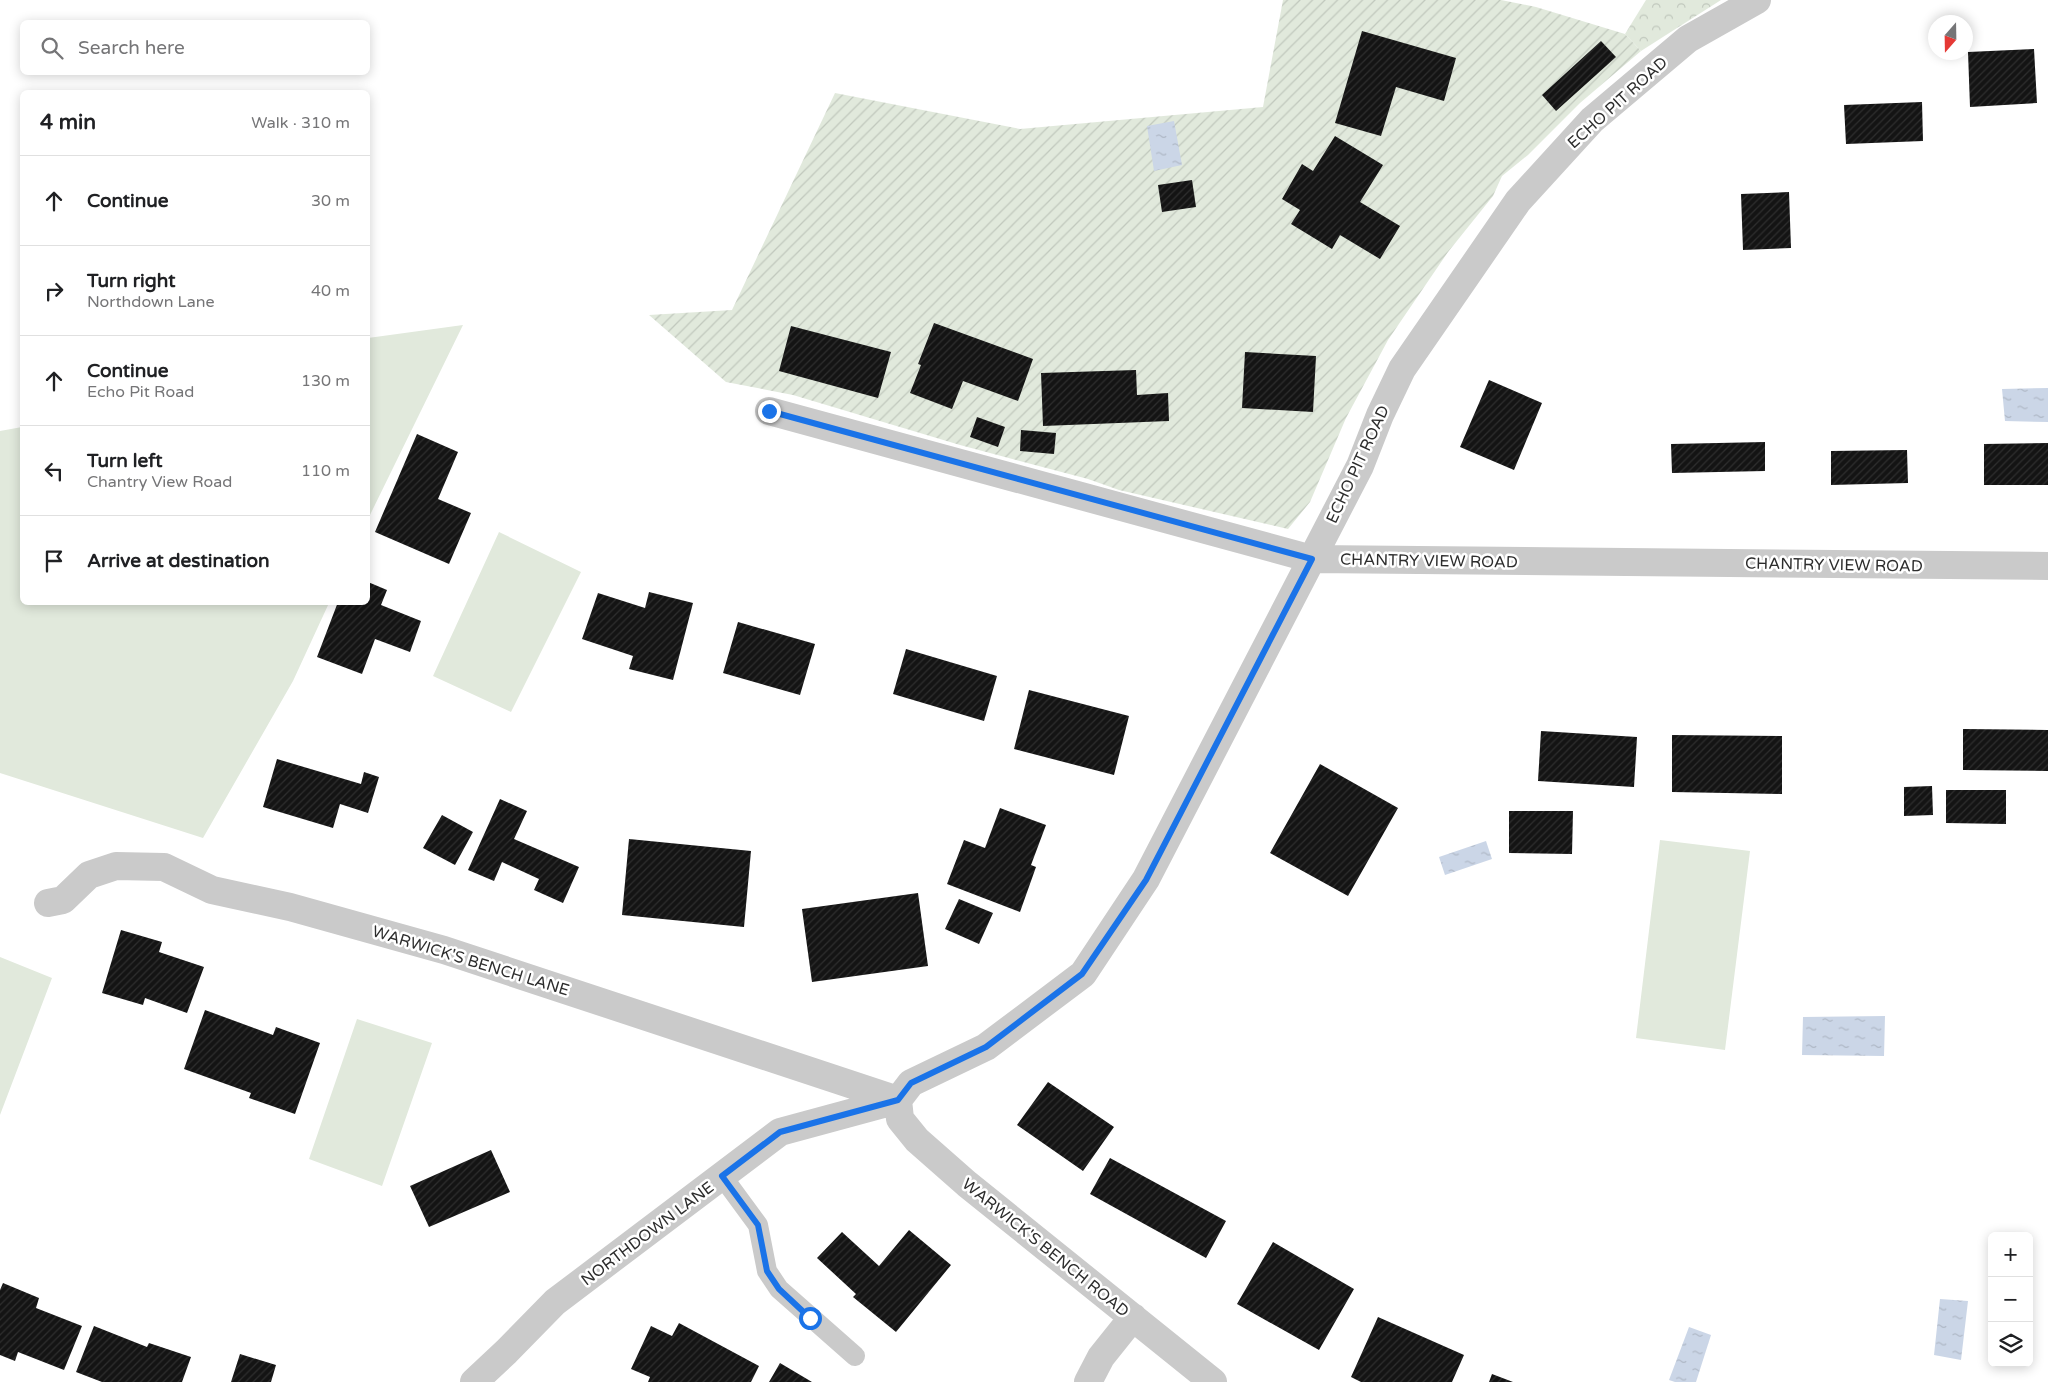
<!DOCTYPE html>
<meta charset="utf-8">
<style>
:root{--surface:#fff;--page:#f6f6f6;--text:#202124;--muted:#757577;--line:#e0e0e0}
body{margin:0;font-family:"Varela Round",sans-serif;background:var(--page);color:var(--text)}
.controls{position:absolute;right:15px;bottom:15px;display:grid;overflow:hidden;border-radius:8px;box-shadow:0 2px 12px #0003}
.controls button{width:45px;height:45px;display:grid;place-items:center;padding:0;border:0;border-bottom:1px solid var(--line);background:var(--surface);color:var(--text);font:25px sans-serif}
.compass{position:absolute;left:1928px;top:15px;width:45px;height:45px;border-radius:50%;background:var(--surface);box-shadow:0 2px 12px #0003;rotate:200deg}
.stop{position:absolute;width:15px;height:15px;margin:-11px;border:4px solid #1a73e8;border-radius:50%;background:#fff}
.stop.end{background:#1a73e8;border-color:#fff;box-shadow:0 1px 5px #0008}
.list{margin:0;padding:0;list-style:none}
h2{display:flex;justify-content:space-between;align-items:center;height:65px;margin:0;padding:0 20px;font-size:21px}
h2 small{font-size:16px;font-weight:400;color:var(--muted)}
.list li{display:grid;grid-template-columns:32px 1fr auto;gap:15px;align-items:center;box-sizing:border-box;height:90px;padding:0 20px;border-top:1px solid var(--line)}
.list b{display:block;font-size:19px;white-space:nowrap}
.list p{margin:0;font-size:16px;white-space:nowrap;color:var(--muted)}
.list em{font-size:16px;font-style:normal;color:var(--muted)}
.icon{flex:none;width:28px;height:28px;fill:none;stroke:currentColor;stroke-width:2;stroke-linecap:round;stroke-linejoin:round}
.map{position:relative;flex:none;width:2048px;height:1382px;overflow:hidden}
.search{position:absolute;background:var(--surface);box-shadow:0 2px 12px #0003;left:20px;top:20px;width:350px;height:55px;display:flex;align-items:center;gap:12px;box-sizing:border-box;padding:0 18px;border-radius:8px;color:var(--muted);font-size:19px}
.panel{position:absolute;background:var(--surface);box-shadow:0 2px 12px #0003;left:20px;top:90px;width:350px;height:515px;border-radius:8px}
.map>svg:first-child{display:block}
.grass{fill:#e1e9dc}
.forest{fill:url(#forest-crowns)}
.garden{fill:url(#garden-furrows)}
.water{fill:url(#water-ripples)}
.building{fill:url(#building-hatch)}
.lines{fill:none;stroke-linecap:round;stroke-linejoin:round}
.service{stroke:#cacaca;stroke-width:20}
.minor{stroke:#cacaca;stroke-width:28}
.route{stroke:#1a73e8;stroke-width:6}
.labels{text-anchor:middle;stroke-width:5;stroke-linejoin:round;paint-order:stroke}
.street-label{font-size:16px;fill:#2d2d2d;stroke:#fff}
</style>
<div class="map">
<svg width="2048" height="1382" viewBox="0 0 2048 1382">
<defs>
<pattern id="forest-crowns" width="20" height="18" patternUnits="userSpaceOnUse" patternTransform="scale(1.25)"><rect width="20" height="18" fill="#e1e9dc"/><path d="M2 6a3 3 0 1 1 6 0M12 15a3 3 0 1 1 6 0" fill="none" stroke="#c1c8bd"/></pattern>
<pattern id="garden-furrows" width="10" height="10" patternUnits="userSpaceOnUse" patternTransform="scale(1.25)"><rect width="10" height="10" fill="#e1e9dc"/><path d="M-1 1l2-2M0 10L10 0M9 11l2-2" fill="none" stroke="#c1c8bd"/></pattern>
<pattern id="water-ripples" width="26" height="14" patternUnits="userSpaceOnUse" patternTransform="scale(1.25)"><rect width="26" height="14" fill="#cbd6e7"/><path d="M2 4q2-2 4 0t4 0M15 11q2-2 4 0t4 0" fill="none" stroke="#afb8c6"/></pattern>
<pattern id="building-hatch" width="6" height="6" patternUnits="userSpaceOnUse" patternTransform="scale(1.25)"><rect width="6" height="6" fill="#141414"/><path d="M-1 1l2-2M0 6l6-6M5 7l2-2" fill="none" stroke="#2e2e2e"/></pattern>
</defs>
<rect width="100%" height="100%" fill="#fff"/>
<path class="grass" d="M463 325 369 517 368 521V338Z
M22 427V602L329 603 293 681 203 838 0 773V431Z
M499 532 581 572 511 712 433 676Z
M1660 840 1750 851 1725 1050 1636 1038Z
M0 957 52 978 0 1115Z
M357 1019 432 1043 382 1186 309 1159Z"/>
<path class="forest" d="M1646 0H1721L1641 51 1625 34Z"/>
<path class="garden" d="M1283 0H1501L1536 7 1625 34 1641 51 1580 103 1528 155 1502 176 1493 196 1448 252 1388 340 1346 418 1310 502 1288 529 1119 490 1088 479 960 445 793 395 726 382 649 315 732 310 835 93 1020 129 1263 107Z"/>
<path class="water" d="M1174 121 1182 165 1154 171 1147 126Z
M2048 388V422L2005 421 2002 389Z
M1486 841 1492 859 1445 875 1439 857Z
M1885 1016 1884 1056 1802 1055 1803 1017Z
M1940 1299 1968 1301 1961 1360 1934 1355Z
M1689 1327 1711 1335 1696 1382H1675L1669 1380Z"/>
<path class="building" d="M1362 31 1456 58 1444 101 1396 87 1381 136 1335 123Z
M1601 41 1616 57 1556 111 1542 95Z
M2034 49 2037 103 1970 107 1968 52Z
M1922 102 1923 141 1846 144 1844 105Z
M1335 136 1383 165 1360 202 1400 226 1380 259 1340 235 1332 249 1291 224 1300 210 1282 199 1302 164 1313 171Z
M1192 180 1196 207 1162 212 1158 185Z
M1789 192 1791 248 1743 250 1741 194Z
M934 323 1033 359 1018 401 963 381 952 409 910 393 921 365 918 364Z
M791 326 891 352 878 398 779 371Z
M1245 352 1316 356 1313 412 1242 408Z
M1136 370 1137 395 1168 393 1169 421 1043 426 1041 373Z
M1489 380 1542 403 1514 470 1460 447Z
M977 417 1005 427 998 447 970 437Z
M1021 430 1056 433 1054 454 1020 451Z
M417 434 458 452 438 499 471 513 449 564 375 532Z
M1765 442V471L1672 473 1671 444Z
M2048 443V485H1984V444Z
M1907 450 1908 483 1831 485V451Z
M368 582 387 590 381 605 421 621 410 652 375 639 362 674 317 657 338 602H368Z
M649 592 693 603 673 680 629 669 633 656 582 639 598 593 645 608Z
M738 622 815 644 800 695 723 673Z
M906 649 997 676 984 721 893 694Z
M1029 690 1129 716 1114 775 1014 749Z
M1963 729 2048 730V771L1963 770Z
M1541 731 1637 737 1634 787 1538 781Z
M1672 735 1782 736V794L1672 792Z
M277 759 361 784 364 772 379 777 368 813 340 804 333 828 263 807Z
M1320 764 1398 808 1348 896 1270 853Z
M1932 786 1933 815 1904 816V787Z
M1946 790H2006V824L1946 823Z
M500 799 527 811 514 839 579 867 563 903 534 890 539 879 502 862 494 881 468 870Z
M1000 808 1046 825 1031 865 1036 867 1020 912 947 884 964 840 985 848Z
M1509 811H1573L1572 854 1509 853Z
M442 815 473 832 455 865 423 848Z
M629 839 751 851 744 927 622 915Z
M918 893 928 966 812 982 802 909Z
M959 899 993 913 979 944 945 929Z
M121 930 162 942 159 952 204 967 187 1013 145 998 143 1005 102 993Z
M205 1010 273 1035 276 1027 320 1043 295 1114 249 1098 251 1093 184 1069Z
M1048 1082 1114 1127 1083 1171 1017 1125Z
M491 1150 510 1192 429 1227 410 1186Z
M1110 1158 1226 1221 1206 1258 1090 1194Z
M909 1230 951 1265 896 1332 853 1297 856 1294 817 1258 842 1232 879 1266Z
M1273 1242 1354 1289 1319 1350 1237 1304Z
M3 1283 39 1298 36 1308 82 1326 64 1370 18 1352 15 1361 0 1355V1290Z
M1378 1317 1464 1355 1452 1382H1361L1351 1377Z
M679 1323 759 1366 751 1382H648L650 1377 631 1369 651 1326 672 1336Z
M94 1326 147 1347 149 1343 191 1357 182 1382H102L76 1372Z
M240 1354 276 1365 271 1382H231Z
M780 1363 812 1382H769Z
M1492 1374 1513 1382H1489Z"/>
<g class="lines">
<path class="service" d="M722 1176 758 1225 767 1271 779 1289 855 1356"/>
<path class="minor" d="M769 411 1312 559 2048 566
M48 903 63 900 89 875 116 866 164 867 212 890 290 907 444 950 898 1100
M898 1100 911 1083 986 1047 1083 974 1146 879 1360 466 1380 415 1402 369 1518 201 1592 120 1688 39 1757 0
M898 1100 900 1119 917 1140 967 1184 1213 1382
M474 1382 506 1352 555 1302 780 1132 898 1100
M1088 1382 1101 1357 1133 1317"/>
</g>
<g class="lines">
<path class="route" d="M769 411 1312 559 1146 880 1082 974 986 1047 911 1083 898 1100 780 1132 722 1176 758 1225 767 1271 779 1289 810 1318"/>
</g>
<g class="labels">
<g class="street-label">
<text transform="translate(1617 102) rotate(-42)" y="6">ECHO PIT ROAD</text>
<text transform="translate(1357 464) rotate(-65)" y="6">ECHO PIT ROAD</text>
<text transform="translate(1429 560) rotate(1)" y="6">CHANTRY VIEW ROAD</text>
<text transform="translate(1834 564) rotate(1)" y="6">CHANTRY VIEW ROAD</text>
<text transform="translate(471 960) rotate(17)" y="6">WARWICK'S BENCH LANE</text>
<text transform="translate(647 1233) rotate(-37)" y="6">NORTHDOWN LANE</text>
<text transform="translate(1046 1247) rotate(39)" y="6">WARWICK'S BENCH ROAD</text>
</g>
</g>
</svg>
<div class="controls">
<button>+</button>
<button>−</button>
<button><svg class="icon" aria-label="layers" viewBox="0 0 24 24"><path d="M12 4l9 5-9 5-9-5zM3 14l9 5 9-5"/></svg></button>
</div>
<svg class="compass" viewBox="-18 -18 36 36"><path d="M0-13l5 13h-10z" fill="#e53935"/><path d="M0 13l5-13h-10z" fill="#757577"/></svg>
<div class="stop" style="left:810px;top:1318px"></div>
<div class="stop end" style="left:769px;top:411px"></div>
<div class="search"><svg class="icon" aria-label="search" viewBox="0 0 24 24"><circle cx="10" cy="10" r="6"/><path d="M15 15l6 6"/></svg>Search here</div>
<section class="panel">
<h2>4 min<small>Walk · 310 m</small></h2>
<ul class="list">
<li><svg class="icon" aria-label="ahead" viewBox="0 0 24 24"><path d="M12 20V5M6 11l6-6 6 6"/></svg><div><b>Continue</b></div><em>30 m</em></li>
<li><svg class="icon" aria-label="right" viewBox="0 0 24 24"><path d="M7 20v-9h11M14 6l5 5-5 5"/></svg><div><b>Turn right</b><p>Northdown Lane</p></div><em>40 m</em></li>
<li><svg class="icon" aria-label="ahead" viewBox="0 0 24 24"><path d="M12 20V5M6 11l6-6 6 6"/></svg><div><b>Continue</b><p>Echo Pit Road</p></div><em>130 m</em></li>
<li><svg class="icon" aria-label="left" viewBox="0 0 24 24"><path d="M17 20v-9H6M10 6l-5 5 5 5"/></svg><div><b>Turn left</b><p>Chantry View Road</p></div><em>110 m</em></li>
<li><svg class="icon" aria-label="arrive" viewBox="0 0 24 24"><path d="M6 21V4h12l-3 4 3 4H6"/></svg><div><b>Arrive at destination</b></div></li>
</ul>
</section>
</div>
